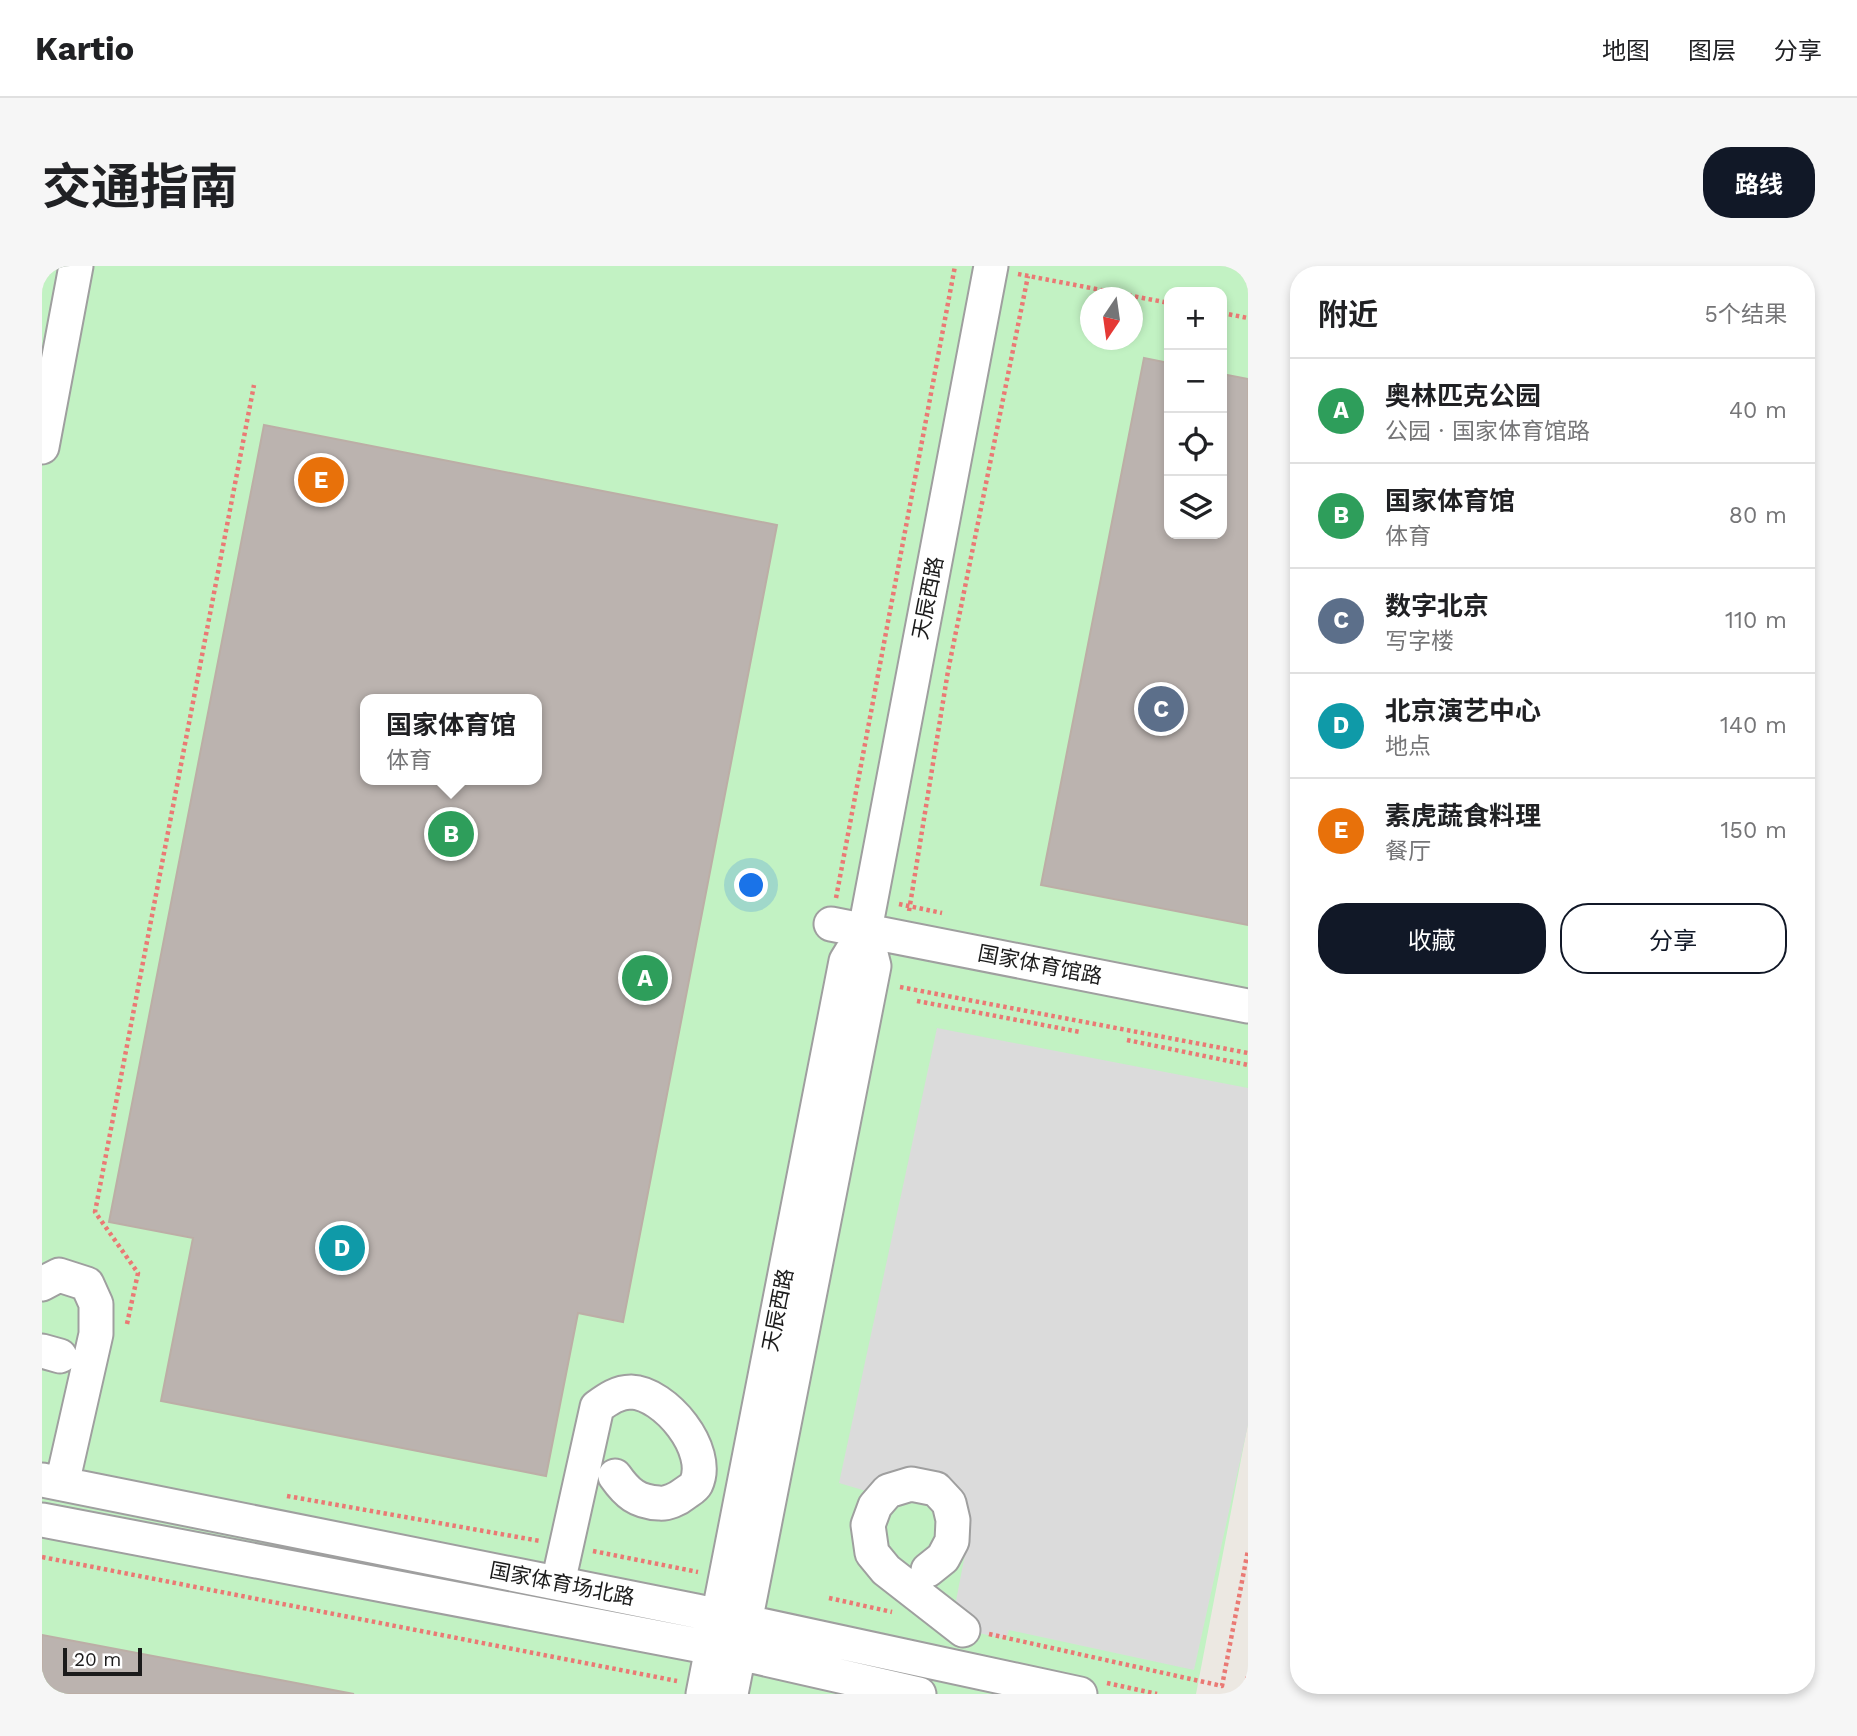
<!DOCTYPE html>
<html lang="zh">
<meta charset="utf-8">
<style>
:root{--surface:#fff;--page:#f6f6f6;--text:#202124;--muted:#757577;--line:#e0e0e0;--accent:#111827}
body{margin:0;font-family:"Work Sans","Noto Sans SC",sans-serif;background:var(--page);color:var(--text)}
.controls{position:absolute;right:21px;top:21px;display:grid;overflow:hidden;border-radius:14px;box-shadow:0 4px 10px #0003}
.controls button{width:63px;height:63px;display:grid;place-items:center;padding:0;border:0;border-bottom:2px solid var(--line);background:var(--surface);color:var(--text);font:35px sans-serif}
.compass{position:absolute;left:1038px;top:21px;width:63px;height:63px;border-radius:50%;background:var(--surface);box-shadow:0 4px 10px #0003;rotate:193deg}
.scale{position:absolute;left:21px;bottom:18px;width:79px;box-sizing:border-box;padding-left:7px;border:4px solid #1b1b1b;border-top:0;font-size:19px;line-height:24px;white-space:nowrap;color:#1b1b1b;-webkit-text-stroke:5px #fff;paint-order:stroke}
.you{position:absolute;left:710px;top:620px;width:24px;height:24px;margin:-18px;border:5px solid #fff;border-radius:50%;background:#1a73e8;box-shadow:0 0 0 10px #1a73e833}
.badge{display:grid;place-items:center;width:46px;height:46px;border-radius:50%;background:var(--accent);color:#fff;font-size:23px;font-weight:700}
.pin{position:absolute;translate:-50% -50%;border:4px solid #fff;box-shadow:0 2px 7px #0006}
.popup{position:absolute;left:318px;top:428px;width:182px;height:91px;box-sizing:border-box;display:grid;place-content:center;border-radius:14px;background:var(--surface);filter:drop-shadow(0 2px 5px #0005);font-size:23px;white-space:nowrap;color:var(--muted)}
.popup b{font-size:26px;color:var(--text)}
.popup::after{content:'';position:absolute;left:50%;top:100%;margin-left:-14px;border:14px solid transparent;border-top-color:var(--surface)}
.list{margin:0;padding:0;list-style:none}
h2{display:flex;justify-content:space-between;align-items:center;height:91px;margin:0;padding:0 28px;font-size:30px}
h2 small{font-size:23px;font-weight:400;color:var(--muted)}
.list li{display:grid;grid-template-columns:46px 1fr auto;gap:21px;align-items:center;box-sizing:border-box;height:105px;padding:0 28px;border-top:2px solid var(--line)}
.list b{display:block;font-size:26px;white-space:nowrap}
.list p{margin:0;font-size:23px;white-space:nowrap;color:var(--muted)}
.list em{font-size:23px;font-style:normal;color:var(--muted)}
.actions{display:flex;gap:14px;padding:21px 28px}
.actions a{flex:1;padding:16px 0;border:2px solid var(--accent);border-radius:28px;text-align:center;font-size:24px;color:var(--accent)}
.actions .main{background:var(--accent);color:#fff}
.icon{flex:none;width:38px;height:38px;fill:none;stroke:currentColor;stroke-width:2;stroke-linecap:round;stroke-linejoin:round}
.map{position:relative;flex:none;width:1206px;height:1428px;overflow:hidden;border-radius:28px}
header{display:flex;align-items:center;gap:42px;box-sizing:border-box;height:98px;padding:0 35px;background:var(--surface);border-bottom:2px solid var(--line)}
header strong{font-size:33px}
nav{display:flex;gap:38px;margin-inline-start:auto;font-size:24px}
.intro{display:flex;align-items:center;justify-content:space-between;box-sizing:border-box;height:168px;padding:0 42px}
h1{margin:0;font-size:49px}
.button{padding:18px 32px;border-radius:28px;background:var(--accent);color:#fff;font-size:24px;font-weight:700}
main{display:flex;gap:42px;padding:0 42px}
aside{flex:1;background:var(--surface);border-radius:28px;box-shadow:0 4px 10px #0003}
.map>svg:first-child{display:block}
.park{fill:#c2f2c3;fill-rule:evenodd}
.parking{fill:#dbdbdb}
.building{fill:#bbb3af;stroke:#bcaea6;stroke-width:2;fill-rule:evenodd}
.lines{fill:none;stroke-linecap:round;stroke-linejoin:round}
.minor-casing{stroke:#9f9f9f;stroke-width:37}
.path{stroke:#ea7974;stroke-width:4.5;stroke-dasharray:3.5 3.5;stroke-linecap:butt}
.minor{stroke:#fff;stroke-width:33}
.labels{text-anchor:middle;stroke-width:6;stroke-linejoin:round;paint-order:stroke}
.street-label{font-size:21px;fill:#1b1b1b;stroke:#fff}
</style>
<header>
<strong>Kartio</strong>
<nav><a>地图</a><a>图层</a><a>分享</a></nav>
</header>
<div class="intro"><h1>交通指南</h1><a class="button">路线</a></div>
<main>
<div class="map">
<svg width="1206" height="1428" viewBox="0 0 1206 1428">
<rect width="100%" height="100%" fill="#ece8e2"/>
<path class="park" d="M0 0H1206V1157L1154 1428H0ZM1127 26H1180V268H1127ZM1048 32H1090V74H1048ZM323 433H495V514H323Z"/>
<path class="parking" d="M895 762 1206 822V1159L1152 1404 967 1364 964 1373 909 1361 923 1288V1274L907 1237 841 1230 797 1217Z"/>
<path class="building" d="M1102 92 1127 97V268H1180V108L1206 113V659L999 619Z
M222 159 735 259 581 1056 536 1047 504 1210 119 1135 151 972 67 956ZM323 433H495V514H323Z
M0 1369 312 1428H0Z"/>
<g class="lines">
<g class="minor-casing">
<path id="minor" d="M0 181 34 0
M789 658 1206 740
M0 1018 17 1009 45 1018 54 1038V1068L20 1218
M0 1085 18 1090
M0 1214 654 1345 1038 1428
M0 1254 697 1387 877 1428
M886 1304 901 1292 910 1275 911 1254 907 1237 894 1223 869 1218 846 1225 833 1240 826 1259 830 1287 844 1304 921 1364
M516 1317 555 1141C566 1133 576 1126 589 1126 623 1127 670 1184 654 1218 652 1222 646 1225 642 1228 636 1233 625 1238 617 1237 595 1236 585 1227 573 1210
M661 1428 804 695 823 664 949 0
M689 1428 832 700 823 664"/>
</g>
<path class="path" d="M976 8 1127 37
M1180 47 1206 52
M794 632 913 0
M857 638 900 647
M867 645 906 405 986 10
M858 721 1206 787
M875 735 1038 766
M1085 774 1206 799
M85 1058 96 1007 53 946 212 119
M245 1230 498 1275
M551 1285 656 1306
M0 1291 635 1415
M787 1332 850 1346
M947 1368 1180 1420 1206 1284
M1065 1417 1115 1428
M1202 1428 1206 1409"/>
<use href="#minor" class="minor"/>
</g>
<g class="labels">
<g class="street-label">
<text transform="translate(886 332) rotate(-79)" y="7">天辰西路</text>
<text transform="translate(998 699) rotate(11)" y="7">国家体育馆路</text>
<text transform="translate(736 1044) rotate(-79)" y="7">天辰西路</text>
<text transform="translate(520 1318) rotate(11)" y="7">国家体育场北路</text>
</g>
</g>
</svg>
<div class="controls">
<button>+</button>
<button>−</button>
<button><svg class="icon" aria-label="locate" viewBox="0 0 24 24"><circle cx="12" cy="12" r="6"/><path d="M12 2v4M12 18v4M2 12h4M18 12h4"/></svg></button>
<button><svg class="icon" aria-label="layers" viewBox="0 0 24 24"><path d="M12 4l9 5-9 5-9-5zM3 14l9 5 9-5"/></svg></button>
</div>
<svg class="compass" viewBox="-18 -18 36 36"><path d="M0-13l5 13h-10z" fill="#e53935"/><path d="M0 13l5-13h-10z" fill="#757577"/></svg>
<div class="scale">20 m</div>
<div class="you"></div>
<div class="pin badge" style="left:603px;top:712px;background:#2e9e5b">A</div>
<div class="pin badge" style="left:409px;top:568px;background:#2e9e5b">B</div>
<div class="popup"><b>国家体育馆</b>体育</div>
<div class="pin badge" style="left:1119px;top:443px;background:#5c6f8a">C</div>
<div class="pin badge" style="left:300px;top:982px;background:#0f9aa8">D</div>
<div class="pin badge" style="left:279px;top:214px;background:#e8710a">E</div>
</div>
<aside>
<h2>附近<small>5个结果</small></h2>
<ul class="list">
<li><span class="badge" style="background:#2e9e5b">A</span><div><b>奥林匹克公园</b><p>公园 · 国家体育馆路</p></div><em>40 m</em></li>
<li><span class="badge" style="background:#2e9e5b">B</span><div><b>国家体育馆</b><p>体育</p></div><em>80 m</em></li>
<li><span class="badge" style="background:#5c6f8a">C</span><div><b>数字北京</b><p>写字楼</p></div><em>110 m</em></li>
<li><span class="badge" style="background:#0f9aa8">D</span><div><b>北京演艺中心</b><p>地点</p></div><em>140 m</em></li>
<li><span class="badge" style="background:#e8710a">E</span><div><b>素虎蔬食料理</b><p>餐厅</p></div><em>150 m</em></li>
</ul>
<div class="actions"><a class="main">收藏</a><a>分享</a></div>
</aside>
</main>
